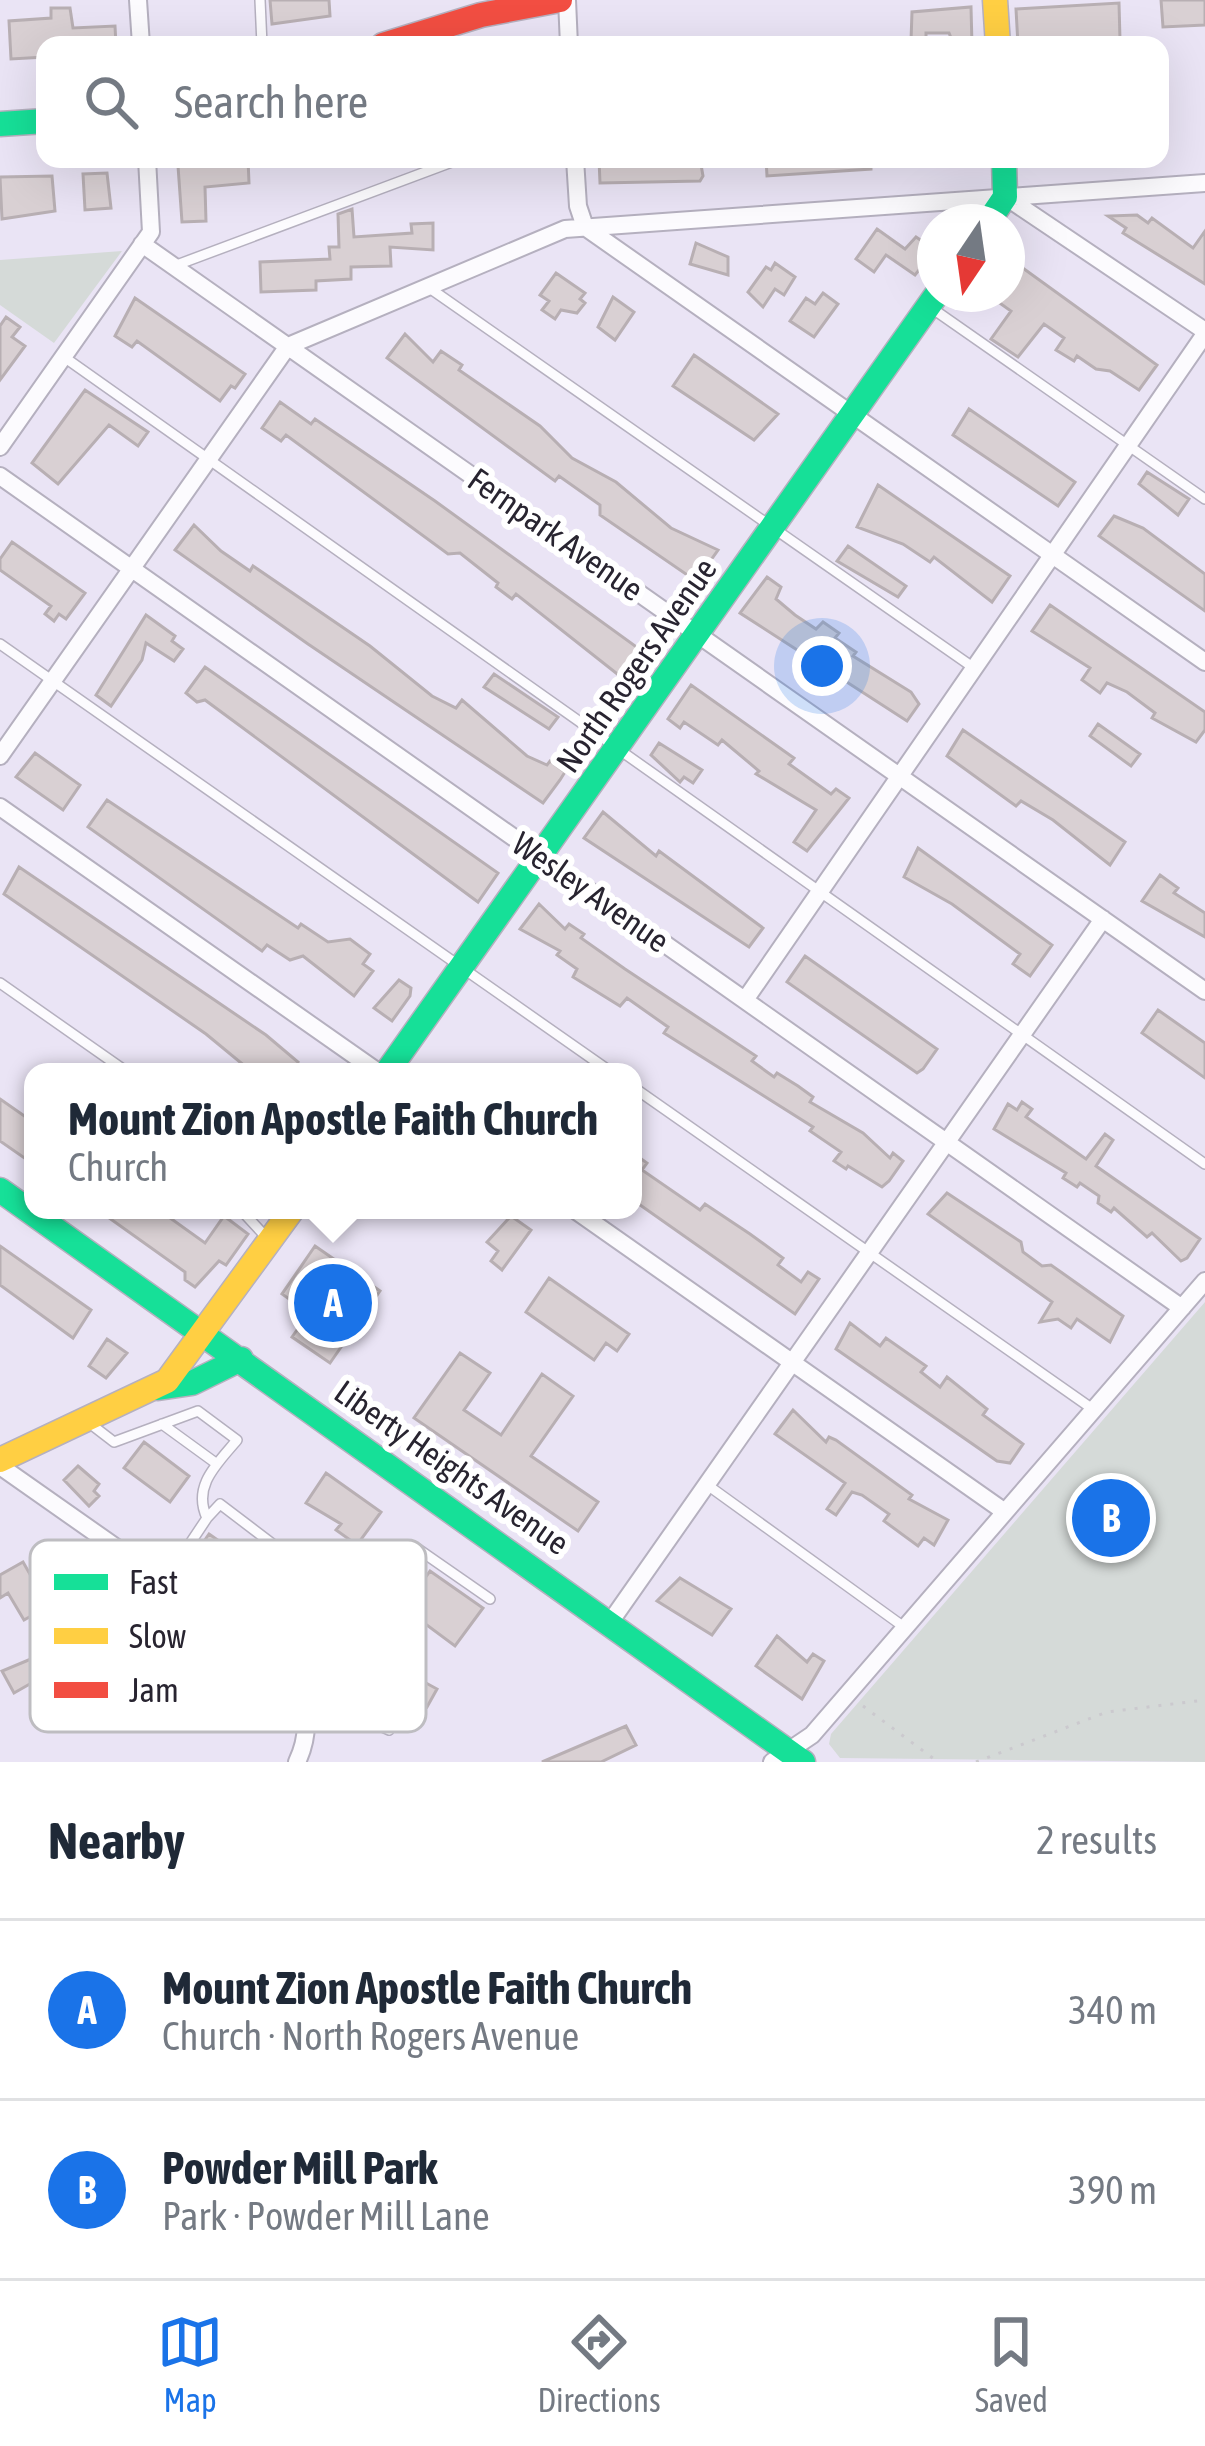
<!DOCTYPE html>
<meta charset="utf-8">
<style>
:root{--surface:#fff;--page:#f2f2f3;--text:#1f2937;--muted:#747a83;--line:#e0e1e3;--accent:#1a73e8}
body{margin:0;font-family:"Asap Condensed",sans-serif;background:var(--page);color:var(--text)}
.compass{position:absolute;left:917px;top:204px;width:108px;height:108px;border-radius:50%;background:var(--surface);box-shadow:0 12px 48px #0002;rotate:193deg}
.you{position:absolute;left:822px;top:666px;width:42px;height:42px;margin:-30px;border:9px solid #fff;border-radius:50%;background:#1a73e8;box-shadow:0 0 0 18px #1a73e833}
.badge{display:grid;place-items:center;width:78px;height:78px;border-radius:50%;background:var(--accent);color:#fff;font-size:39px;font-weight:700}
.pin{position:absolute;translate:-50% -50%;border:6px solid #fff;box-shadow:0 3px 12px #0006}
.popup{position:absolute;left:24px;top:1063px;width:618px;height:156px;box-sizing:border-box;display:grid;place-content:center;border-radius:24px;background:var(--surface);filter:drop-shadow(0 3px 9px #0005);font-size:39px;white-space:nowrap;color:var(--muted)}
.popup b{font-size:45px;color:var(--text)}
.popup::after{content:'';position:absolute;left:50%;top:100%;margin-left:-24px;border:24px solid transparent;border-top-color:var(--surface)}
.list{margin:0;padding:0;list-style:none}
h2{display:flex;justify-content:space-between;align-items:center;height:156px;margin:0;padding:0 48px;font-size:51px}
h2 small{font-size:39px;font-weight:400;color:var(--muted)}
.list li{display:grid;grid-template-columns:78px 1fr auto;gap:36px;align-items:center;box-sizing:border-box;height:180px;padding:0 48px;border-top:3px solid var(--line)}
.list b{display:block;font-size:45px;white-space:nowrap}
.list p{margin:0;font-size:39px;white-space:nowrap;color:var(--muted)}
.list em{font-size:39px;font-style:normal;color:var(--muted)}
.icon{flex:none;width:66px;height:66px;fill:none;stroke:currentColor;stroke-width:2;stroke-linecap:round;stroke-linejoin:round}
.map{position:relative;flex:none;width:1205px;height:1762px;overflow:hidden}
.search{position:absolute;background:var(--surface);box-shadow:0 12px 48px #0002;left:36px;right:36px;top:36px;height:132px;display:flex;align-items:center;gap:30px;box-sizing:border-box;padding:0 42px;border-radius:24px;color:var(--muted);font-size:45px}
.sheet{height:516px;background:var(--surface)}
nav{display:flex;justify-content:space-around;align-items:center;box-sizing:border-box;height:168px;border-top:3px solid var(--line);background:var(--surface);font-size:33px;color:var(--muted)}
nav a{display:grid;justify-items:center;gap:6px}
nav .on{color:var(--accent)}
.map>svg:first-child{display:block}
.green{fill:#d5dad8}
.building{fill:#d9d0d3;stroke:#b8afb3;stroke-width:3}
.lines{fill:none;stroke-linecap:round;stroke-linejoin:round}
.lane-casing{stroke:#b5b0bf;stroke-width:12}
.street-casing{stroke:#b5b0bf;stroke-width:20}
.fast-casing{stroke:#b5b0bf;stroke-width:27}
.slow-casing{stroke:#b5b0bf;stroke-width:27}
.jam-casing{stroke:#b5b0bf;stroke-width:27}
.path{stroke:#cbc9ce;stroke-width:3;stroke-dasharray:3 9;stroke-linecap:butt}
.lane{stroke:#fcfbfe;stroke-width:9}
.street{stroke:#fcfbfe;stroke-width:16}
.fast{stroke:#16e098;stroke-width:24}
.slow{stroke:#ffcf43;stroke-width:24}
.jam{stroke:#f24e42;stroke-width:24}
.labels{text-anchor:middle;stroke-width:12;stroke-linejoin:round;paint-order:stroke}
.street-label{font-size:33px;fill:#282430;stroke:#fff}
.key{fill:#fff;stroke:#bebdc1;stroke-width:3}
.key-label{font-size:33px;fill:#282430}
</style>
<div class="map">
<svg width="1205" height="1762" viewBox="0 0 1205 1762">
<rect width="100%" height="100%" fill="#eae4f5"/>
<path class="green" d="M122 251 54 343 0 305V260Z
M1205 1302V1762L840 1758 829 1744 831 1734Z"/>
<path class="building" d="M270 0H329L330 16 272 24Z
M1161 0H1205V25L1163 27Z
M1119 3 1120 40 1116 45H1018L1016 9Z
M971 7 972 45H954L949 33H926V41H911L912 12Z
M51 8H70L73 28 115 26 116 45H45V57L11 59 9 21 51 18Z
M225 159H248L249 183 205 187 206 221 182 222 178 166 225 164Z
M599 159H700L703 176 700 181 600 183Z
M766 159H871V169L767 176Z
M107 173 111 208 85 210 83 174Z
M52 176 55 211 2 219 0 177Z
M352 209 354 237 412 233 411 224 433 223V250L390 247 391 266 351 267V279L316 281V290L261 292 260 262 330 259 329 247H339L338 214Z
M1137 215 1148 223 1152 218 1193 248 1205 231V284L1123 233 1126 228 1108 216Z
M877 229 905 249 916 237 925 243 935 230V250L915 275 886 255 874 272 856 259Z
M696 243 728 257V275L690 264Z
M1013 261 1157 365 1139 390 1110 371 1096 369 1077 356 1074 361 1056 350 1064 338 1044 324 1018 357 991 339 1011 311 987 294H1007Z
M775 263 795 277 784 295 775 289 763 307 748 292 766 267 771 270Z
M556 273 585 293 580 299 585 303 577 313 561 310 555 319 542 310 549 301 540 295Z
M823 293 838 304 814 337 790 321 806 298 815 304Z
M613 297 634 312 615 340 598 327Z
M135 298 245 374 235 388 231 386 220 401 137 341 132 347 115 336Z
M6 317 20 327 12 337 25 346 0 380V326Z
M405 334 433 362 441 351 462 365 459 370 540 426 572 458 616 482 671 528 718 550 696 581 600 515V505L559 476 555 481 387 358Z
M694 355 778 414 754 440 673 386Z
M85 390 148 432 138 446 109 425 58 484 32 463Z
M280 402 311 424 315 419 435 501 649 656 630 684 516 594 512 599 496 587 498 583 460 553 448 554 286 435 281 441 262 428Z
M969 409 1075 482 1058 506 953 435Z
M1147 472 1189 499 1178 515 1139 484Z
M878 485 1010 576 992 602 934 557 930 562 903 544 857 527Z
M1114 516 1143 528 1205 574V611L1099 536Z
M194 525 221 551 250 571 253 566 370 646 432 696 456 708 462 700 527 756 547 765 550 761 565 772 560 780 543 803 308 644 175 550Z
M12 542 85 593 66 619 59 614 54 621 45 614 51 606 0 570V559Z
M848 546 906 586 898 597 837 561Z
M767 577 781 587 776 599 795 615 816 629 823 622 839 633 835 638 856 652 853 656 911 692 919 704 907 721 740 613Z
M1050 605 1205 712V730L1196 742 1152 718 1155 713 1127 692 1107 683 1100 693 1082 680 1090 668 1032 631Z
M146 615 175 636 172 641 183 649 174 661 146 643 142 660 111 706 96 695Z
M205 667 498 873 478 902 205 700 197 702 186 693Z
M494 674 558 717 549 729 484 687Z
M691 685 794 758 789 764 831 794 836 789 849 798 807 851 794 842 816 810 756 774 759 771 722 740 718 745 684 722 680 728 668 719Z
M1098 724 1140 754 1131 766 1090 736Z
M963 730 1125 842 1110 865 1053 820 1021 801 1016 806 947 756Z
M659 743 702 770 693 783 684 777 680 782 651 755Z
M35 753 80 785 63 810 16 777Z
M107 800 298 928 301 924 328 942 350 939 370 954 363 964 373 971 354 996 303 956 290 960 267 945 262 951 88 827Z
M603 812 656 856 659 851 763 928 749 947 584 838Z
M918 848 1052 945 1030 976 1013 964 1020 954 952 904 904 877Z
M19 867 266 1035 298 1062 291 1072H252L206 1034 4 894Z
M1160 875 1178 888 1174 893 1205 913V937L1142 901Z
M539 904 565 929 569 924 584 934 581 938 625 969 756 1056 752 1061 774 1077 777 1073 798 1086 813 1097 810 1102 863 1133 890 1158 893 1153 903 1161 889 1181 882 1187 848 1166 846 1169 834 1161 841 1152 810 1131 813 1127 664 1033 668 1027 627 998 620 1006 573 977 577 969 557 955 560 951 520 929Z
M805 956 937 1049 923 1069 917 1073 787 982Z
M399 980 411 988 410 996 392 1021 374 1008Z
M1158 1010 1205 1043V1078L1142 1033Z
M0 1099 33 1122V1164L0 1141Z
M1022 1102 1032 1109 1026 1117 1086 1159 1105 1134 1113 1140 1096 1166 1200 1239 1187 1258 1181 1261 1152 1233 1147 1237 1114 1208 1111 1212 1098 1203 1099 1196 1080 1183 1077 1187 1063 1178 1066 1173 994 1129 1008 1104 1017 1110Z
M633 1153 647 1163 642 1170 700 1210 705 1204 750 1234 783 1258 778 1265 801 1282 808 1272 819 1279 795 1314 633 1200Z
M947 1193 1021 1242 1023 1252 1042 1266 1051 1265 1123 1316 1110 1342 1077 1319 1071 1328 1058 1319 1040 1322 1052 1302 928 1214Z
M98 1210H159L205 1243 224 1216 248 1234 226 1265 219 1261 195 1287 185 1280V1272Z
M511 1216 531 1230 502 1270 491 1261 498 1251 487 1242Z
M0 1246 91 1310 73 1338 0 1285Z
M315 1246 380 1291 330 1363 292 1337 309 1313 282 1294Z
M549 1278 629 1334 617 1351 606 1343 594 1360 526 1312Z
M850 1323 880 1346 886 1338 926 1366 921 1372 940 1387 947 1377 987 1409 983 1415 1023 1444 1010 1463 997 1461 836 1349Z
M107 1339 127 1353 106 1378 89 1366Z
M460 1353 490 1373 464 1410 501 1435 542 1374 573 1396 531 1456 598 1502 578 1531 414 1418Z
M793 1410 826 1442 829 1437 836 1440 912 1495 909 1499 948 1520 934 1545 924 1538 918 1546 884 1521 889 1514 862 1495 852 1492 836 1515 827 1509 845 1483 775 1434Z
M144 1442 189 1476 170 1502 124 1468Z
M78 1466 99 1484 94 1491 99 1496 89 1506 64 1480Z
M326 1473 381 1512 357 1545 336 1530 341 1524 306 1503Z
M209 1534 282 1585 266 1609 193 1557Z
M23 1562 39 1590 46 1586 56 1602 24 1620 8 1593 0 1598V1575Z
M89 1567 214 1658 198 1680 122 1626 127 1619 78 1585Z
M430 1571 483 1608 455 1646 416 1617 421 1611 408 1601Z
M680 1578 731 1609 712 1635 657 1601Z
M34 1626 70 1630 69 1650 32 1648Z
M340 1636 437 1689 427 1707 330 1655Z
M777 1636 807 1662 813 1654 824 1661 802 1699 756 1666Z
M31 1659 42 1677 14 1693 2 1671Z
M626 1726 636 1745 601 1762H542Z"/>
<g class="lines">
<g class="lane-casing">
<path id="lane" d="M260 0 262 45
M174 266 460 159
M428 287 974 668
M933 309 1205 499
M64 357 1205 1164
M0 644 611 1072
M0 983 127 1072
M633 1087 1094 1410
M241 1210 266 1237
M88 1422 114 1442 198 1411 237 1440C217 1464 192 1486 207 1518L165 1581
M162 1424 217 1464
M706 1484 904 1627
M207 1518 220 1504 316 1577 326 1575
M279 1662 319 1611 376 1607 418 1549 490 1599
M303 1698 326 1701 389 1730"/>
</g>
<g class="street-casing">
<path id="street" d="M138 0 141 45
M567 0 569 45
M575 159 578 206 585 227 1205 662
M1006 197 1205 331
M142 244 1205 991
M0 447 151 232 147 159
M0 476 1182 1308
M0 756 288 346 565 229 1205 183
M0 807 378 1072
M745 1000 1205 334
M575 1210 1005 1512
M0 1466 279 1662C304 1692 315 1724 297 1762
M611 1621 1103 919
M772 1762 812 1735 1205 1281"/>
</g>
<g class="fast-casing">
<path id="fast" d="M0 124 45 121
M988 222 1005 197 1004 159
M387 1072 937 294
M0 1190 803 1762
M158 1388 192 1383 241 1359"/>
</g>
<g class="slow-casing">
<path id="slow" d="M995 0 998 45
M0 1460 167 1381 292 1210"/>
</g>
<g class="jam-casing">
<path id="jam" d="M383 45 481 15 560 0"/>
</g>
<path class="path" d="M863 1706 938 1762
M976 1762 1107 1712 1205 1700"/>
<use href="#lane" class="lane"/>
<use href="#street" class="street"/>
<use href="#fast" class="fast"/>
<use href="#slow" class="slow"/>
<use href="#jam" class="jam"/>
</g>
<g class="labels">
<g class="street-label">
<text transform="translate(556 534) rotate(35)" y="12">Fernpark Avenue</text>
<text transform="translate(636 665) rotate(-55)" y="12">North Rogers Avenue</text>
<text transform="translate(591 892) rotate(35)" y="12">Wesley Avenue</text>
<text transform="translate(452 1467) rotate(35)" y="12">Liberty Heights Avenue</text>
</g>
</g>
<rect x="30" y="1540" width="396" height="192" rx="18" class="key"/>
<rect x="54" y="1574" width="54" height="16" fill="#16e098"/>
<rect x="54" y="1628" width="54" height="16" fill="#ffcf43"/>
<rect x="54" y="1682" width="54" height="16" fill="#f24e42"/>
<g class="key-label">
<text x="129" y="1594">Fast</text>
<text x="129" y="1648">Slow</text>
<text x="129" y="1702">Jam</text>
</g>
</svg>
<svg class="compass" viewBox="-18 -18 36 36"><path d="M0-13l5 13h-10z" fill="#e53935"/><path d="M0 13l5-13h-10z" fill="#747a83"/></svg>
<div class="you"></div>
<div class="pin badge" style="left:333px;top:1303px">A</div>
<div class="popup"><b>Mount Zion Apostle Faith Church</b>Church</div>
<div class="pin badge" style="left:1111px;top:1518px">B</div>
<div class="search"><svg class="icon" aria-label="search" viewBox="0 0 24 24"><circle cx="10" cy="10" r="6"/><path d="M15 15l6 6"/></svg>Search here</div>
</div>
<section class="sheet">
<h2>Nearby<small>2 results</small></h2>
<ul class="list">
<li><span class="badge">A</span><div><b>Mount Zion Apostle Faith Church</b><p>Church · North Rogers Avenue</p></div><em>340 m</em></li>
<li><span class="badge">B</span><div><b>Powder Mill Park</b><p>Park · Powder Mill Lane</p></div><em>390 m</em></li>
</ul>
</section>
<nav>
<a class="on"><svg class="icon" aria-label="map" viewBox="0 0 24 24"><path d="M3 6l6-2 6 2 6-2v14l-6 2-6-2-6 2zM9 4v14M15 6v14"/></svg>Map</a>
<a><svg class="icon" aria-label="directions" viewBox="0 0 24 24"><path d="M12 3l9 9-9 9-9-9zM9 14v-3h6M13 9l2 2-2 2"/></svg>Directions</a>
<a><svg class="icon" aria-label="saved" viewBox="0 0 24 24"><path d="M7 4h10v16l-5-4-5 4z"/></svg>Saved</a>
</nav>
